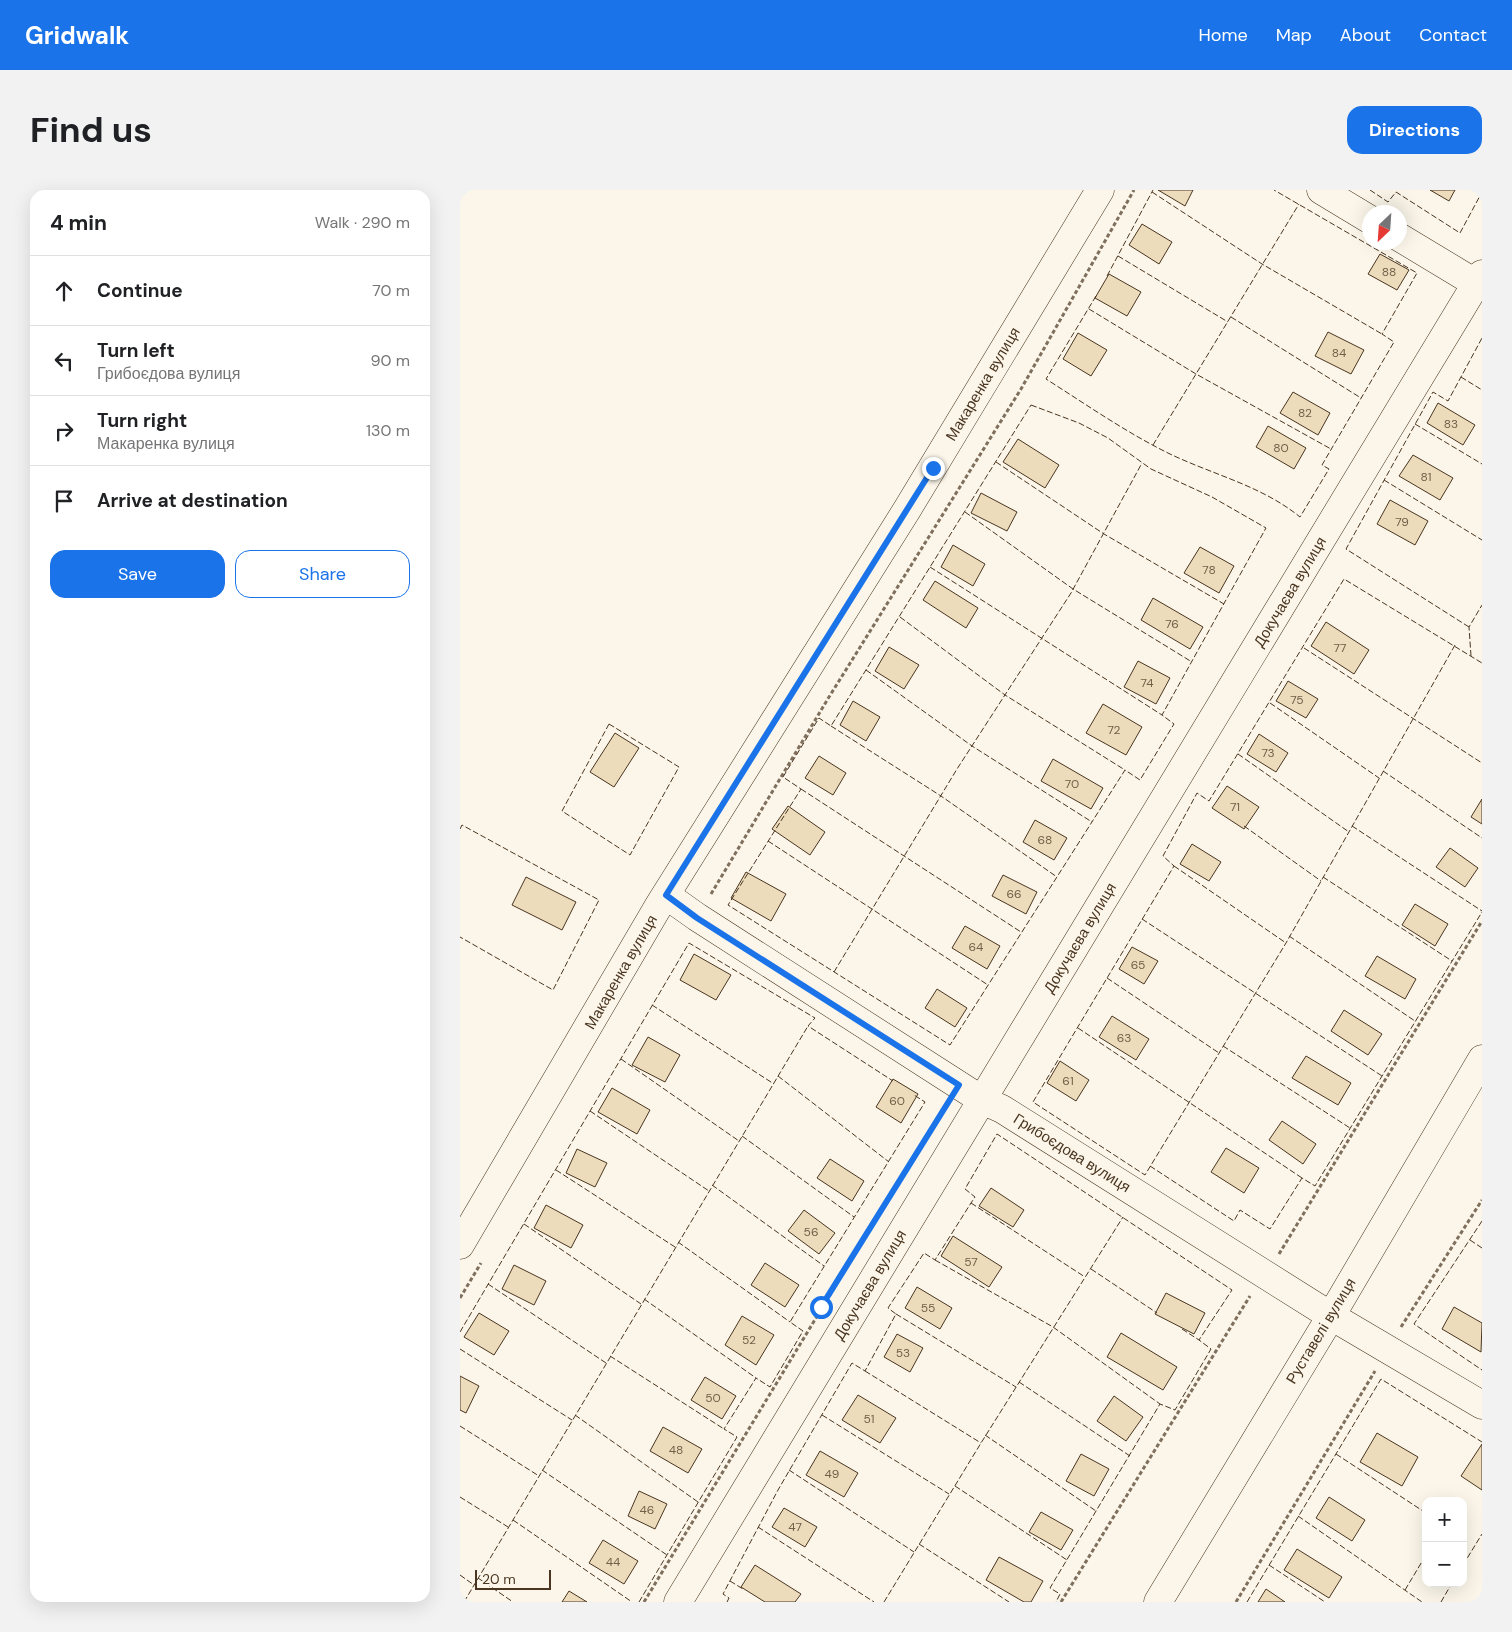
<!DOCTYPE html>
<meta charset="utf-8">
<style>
:root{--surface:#fff;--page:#f2f2f2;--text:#202124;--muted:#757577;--line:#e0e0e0;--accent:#1a73e8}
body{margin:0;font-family:"DM Sans",sans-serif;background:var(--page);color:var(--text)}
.controls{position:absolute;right:15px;bottom:15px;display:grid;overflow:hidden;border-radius:10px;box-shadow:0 5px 20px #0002}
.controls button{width:45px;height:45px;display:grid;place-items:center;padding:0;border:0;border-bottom:1px solid var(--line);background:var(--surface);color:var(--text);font:25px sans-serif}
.compass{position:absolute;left:902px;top:15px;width:45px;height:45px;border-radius:50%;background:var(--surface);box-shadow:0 5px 20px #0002;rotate:205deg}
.scale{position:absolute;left:15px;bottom:12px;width:76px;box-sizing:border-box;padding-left:5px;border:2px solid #4a3520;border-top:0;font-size:14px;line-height:18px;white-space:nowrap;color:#4a3520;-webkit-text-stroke:4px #fbf6e9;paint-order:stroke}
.stop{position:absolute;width:15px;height:15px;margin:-11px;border:4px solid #1a73e8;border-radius:50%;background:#fff}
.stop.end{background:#1a73e8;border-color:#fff;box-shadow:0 1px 5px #0008}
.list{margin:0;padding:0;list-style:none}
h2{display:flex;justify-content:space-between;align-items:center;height:65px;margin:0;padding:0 20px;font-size:21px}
h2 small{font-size:16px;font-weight:400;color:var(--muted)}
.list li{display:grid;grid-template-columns:32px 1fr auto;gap:15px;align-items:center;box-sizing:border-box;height:70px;padding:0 20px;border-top:1px solid var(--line)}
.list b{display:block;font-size:19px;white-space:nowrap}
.list p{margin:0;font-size:16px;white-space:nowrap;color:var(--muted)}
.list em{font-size:16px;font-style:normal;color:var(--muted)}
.actions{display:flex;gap:10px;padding:15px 20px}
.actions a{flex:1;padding:11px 0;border:1px solid var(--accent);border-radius:15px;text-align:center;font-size:18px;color:var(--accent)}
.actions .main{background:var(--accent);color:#fff}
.icon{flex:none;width:28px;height:28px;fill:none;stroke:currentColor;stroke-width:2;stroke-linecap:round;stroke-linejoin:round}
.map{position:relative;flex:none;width:1022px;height:1412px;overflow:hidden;border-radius:15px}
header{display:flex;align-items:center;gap:30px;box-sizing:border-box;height:70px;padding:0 25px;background:var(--accent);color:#fff}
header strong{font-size:24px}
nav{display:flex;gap:28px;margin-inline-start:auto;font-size:18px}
.intro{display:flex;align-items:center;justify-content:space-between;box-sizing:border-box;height:120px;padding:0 30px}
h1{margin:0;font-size:35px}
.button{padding:12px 22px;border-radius:15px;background:var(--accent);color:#fff;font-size:18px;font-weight:700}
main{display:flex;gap:30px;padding:0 30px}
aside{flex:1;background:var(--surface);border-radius:15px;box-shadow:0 5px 20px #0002}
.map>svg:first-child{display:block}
.building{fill:#ecdcbc;stroke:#4a3520}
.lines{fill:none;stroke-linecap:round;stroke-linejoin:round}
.minor-casing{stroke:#4a3520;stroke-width:29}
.path{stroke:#7f6f5c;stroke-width:3;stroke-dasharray:4 2.5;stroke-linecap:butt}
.minor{stroke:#fbf6e9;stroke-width:28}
.fence{stroke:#4a3520;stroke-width:1;stroke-dasharray:6 2.5;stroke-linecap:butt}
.route{stroke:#1a73e8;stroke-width:6}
.labels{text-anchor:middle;stroke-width:4;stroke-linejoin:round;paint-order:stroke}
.number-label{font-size:12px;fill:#725f47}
.street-label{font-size:15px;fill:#4a3520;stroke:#fbf6e9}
</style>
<header>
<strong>Gridwalk</strong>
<nav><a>Home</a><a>Map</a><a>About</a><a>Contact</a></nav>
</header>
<div class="intro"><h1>Find us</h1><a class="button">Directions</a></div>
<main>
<aside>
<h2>4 min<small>Walk · 290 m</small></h2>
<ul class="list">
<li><svg class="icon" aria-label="ahead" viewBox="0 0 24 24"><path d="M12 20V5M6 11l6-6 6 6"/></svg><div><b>Continue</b></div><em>70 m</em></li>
<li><svg class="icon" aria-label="left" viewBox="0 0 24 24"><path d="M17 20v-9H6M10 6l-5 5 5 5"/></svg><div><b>Turn left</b><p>Грибоєдова вулиця</p></div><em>90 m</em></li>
<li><svg class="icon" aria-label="right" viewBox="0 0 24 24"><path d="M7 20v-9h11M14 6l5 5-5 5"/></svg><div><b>Turn right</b><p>Макаренка вулиця</p></div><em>130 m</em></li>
<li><svg class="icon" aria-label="arrive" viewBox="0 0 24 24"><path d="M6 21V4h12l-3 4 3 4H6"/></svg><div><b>Arrive at destination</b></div></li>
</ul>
<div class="actions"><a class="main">Save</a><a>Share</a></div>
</aside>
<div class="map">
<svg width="1022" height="1412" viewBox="0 0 1022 1412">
<rect width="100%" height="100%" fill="#fbf6e9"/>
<path class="building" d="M698 0H733L725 16Z
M970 0H995L989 11Z
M682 34 712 52 699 74 669 55Z
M920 64 949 80 937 100 908 84Z
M649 84 681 102 667 126 635 108Z
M868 142 904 160 891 184 855 166Z
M618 143 647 160 631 186 603 169Z
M833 202 870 223 858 245 820 223Z
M978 213 1015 235 1003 255 967 233Z
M808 236 846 258 834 279 796 257Z
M558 249 599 275 585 298 543 272Z
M953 265 993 288 980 310 939 286Z
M521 303 557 322 547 341 511 323Z
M930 310 968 331 955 355 917 334Z
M493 355 525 374 513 396 481 377Z
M740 357 774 376 759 403 724 383Z
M475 391 518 418 506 438 463 410Z
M693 408 743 437 730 459 681 430Z
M866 432 909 460 894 484 851 456Z
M429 457 459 475 444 499 415 481Z
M678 471 710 488 696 514 664 497Z
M828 491 858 509 846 528 816 511Z
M393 511 420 527 406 551 380 535Z
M643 514 682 537 666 565 626 543Z
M155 543 179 558 154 597 130 582Z
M799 544 828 563 816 582 787 564Z
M359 566 386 583 373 605 345 588Z
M593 569 643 598 631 619 581 591Z
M767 596 799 617 784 639 752 618Z
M1022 609V634L1011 627Z
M328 616 365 642 350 665 312 639Z
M575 630 607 648 594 670 563 652Z
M732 654 761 672 749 691 720 674Z
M990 658 1018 678 1005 697 976 677Z
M286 682 326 704 311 731 271 708Z
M543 685 577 702 566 724 532 706Z
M66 687 116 712 102 740 52 715Z
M955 714 988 734 975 756 942 735Z
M505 736 540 756 527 779 492 758Z
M672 757 698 771 684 794 659 779Z
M234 764 271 785 256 810 220 790Z
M917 766 956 789 945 809 905 786Z
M477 799 507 818 495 837 465 818Z
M884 820 922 844 908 865 871 841Z
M652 826 689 849 676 870 639 847Z
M188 847 220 865 205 892 172 875Z
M846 866 891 893 878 915 832 888Z
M600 871 629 890 616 911 587 893Z
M433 889 458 904 441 933 416 917Z
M152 898 190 920 177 944 138 922Z
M822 931 856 954 843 974 809 950Z
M766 958 799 978 784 1003 751 982Z
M117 959 147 973 135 997 106 983Z
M370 969 404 991 392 1011 357 988Z
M531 998 564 1020 553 1037 519 1016Z
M86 1015 123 1035 111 1058 74 1038Z
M344 1020 375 1043 359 1064 328 1041Z
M493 1046 542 1077 529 1097 481 1066Z
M305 1073 339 1095 325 1117 291 1095Z
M54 1075 86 1091 74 1115 42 1099Z
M457 1097 492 1118 480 1139 445 1118Z
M706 1103 745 1123 734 1144 695 1124Z
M994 1117 1022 1133 1021 1162 982 1139Z
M19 1123 49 1141 34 1165 4 1147Z
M282 1126 314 1145 296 1175 265 1155Z
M661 1143 717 1177 703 1200 647 1167Z
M437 1144 463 1158 450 1182 424 1167Z
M0 1186 19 1196 6 1223 0 1220Z
M245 1187 276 1206 262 1229 231 1210Z
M398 1205 436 1228 420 1253 382 1230Z
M654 1206 683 1227 666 1251 637 1231Z
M203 1237 242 1259 228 1283 190 1261Z
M917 1243 958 1267 942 1296 900 1272Z
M1022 1254V1300L1001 1286Z
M360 1261 398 1283 384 1307 346 1285Z
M621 1264 649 1279 634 1306 606 1291Z
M179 1301 207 1314 195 1339 168 1326Z
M869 1307 905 1330 892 1351 856 1328Z
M324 1318 357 1337 345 1357 312 1337Z
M581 1322 613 1340 601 1360 569 1342Z
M143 1350 178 1371 164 1394 129 1373Z
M837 1359 882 1387 869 1408 824 1380Z
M539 1367 583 1391 571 1412H564L526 1390Z
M295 1375 341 1404 335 1412H305L281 1397Z
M806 1399 825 1412H798Z
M109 1401 127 1412H102Z"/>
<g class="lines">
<g class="minor-casing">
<path id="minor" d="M861 0 909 29
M939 47 1022 97
M206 705 237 727 522 910 542 919 871 1126 1022 1215
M0 1055 198 717 448 318 640 0
M218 1412 1022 84
M698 1412 871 1126 1022 869"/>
</g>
<path class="path" d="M251 704 369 507 561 199 674 0
M819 1064 1022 731
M0 1108 21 1073
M941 1137 1022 1010
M184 1412 422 1019
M601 1412 790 1106
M776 1412 915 1181"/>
<use href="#minor" class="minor"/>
<path class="fence" d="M910 0 928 12 936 2 1000 43 1022 2
M692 2 802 74 922 144
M658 66 768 132
M647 86 693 0
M636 106 586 189C627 215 667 243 710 264 754 285 802 296 840 327L869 279 862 275 934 152 922 144 957 83 814 0
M629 119 736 184 871 259
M771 127 901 208
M1001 187 1022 200
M571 215 619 233 648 248 691 279 752 307 806 338 702 525 714 534 680 590 665 580 490 855 268 715 341 599 323 587 359 528 371 536Z
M955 234 1022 274
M693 255 839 14
M536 272 644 344 764 414
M924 290 1022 350
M505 322 613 399 732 472
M470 377 702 525
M440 427 545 505 665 580
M1009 437 886 359 973 202 988 211 1022 148
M995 455 826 753 685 985 573 912 714 676 703 666 737 603 749 611 884 389 1022 473
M844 458 1022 573
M1011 466 1009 437 1022 415
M406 480 512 556 632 632
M810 513 919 588
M149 534 219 577 170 665 102 621Z
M371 536 481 606 597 687
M778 564 889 642
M923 581 1022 648
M341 599 561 742
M784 636 861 691
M892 636 1022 721
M0 639 2 635 139 710 93 800 0 747
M308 651 528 795
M714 676 826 753
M863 687 992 771
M682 729 922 886
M829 746 955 831
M374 782 497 579 611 403 682 273
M647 788 759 863
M192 815 314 894
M618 838 842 988
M763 856 890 938
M161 869 279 951
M318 886 429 972
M130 921 249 1001
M282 946 394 1027
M690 976 774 1031 780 1020 810 1039 842 988 855 996 1022 722
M96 980 215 1057
M252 995 364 1076
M511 1013 625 1087
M1022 1031 954 1134 1022 1180
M64 1034 181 1114
M1010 1050 1022 1058
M218 1052 330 1132
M475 1070 593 1137 700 1214
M631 1079 697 1123
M28 1094 146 1173
M184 1109 296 1188
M436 1124 556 1197
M722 1139 739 1150
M0 1142 229 753 355 828 348 836 433 891
M0 1159 112 1230
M150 1166 264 1239
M405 1181 521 1253
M559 1192 670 1266
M115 1225 238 1312
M362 1225 489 1304
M0 1236 79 1286
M525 1245 636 1321
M876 1264 966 1323
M82 1280 207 1365
M329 1280 454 1362
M495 1296 607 1370
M0 1307 48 1337
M838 1326 962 1412
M53 1330 172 1412
M298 1337 414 1412
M459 1354 549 1412
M809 1375 865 1412
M1003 1375 1022 1344
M0 1385 14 1395
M18 1388 53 1412
M270 1391 283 1399
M945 1400 966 1365
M4 1412 348 836
M179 1412 277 1247 264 1239 296 1188 310 1197 343 1141 330 1132 465 912 454 905
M267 1412 269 1408 263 1404 318 1300 392 1173 405 1181 436 1124 428 1118 464 1063 475 1070 511 1013 515 1007 505 999 537 944 772 1100 739 1150 751 1159 715 1220 700 1214 590 1398 600 1404 596 1412
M424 1412 521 1253 663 1027
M787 1412 921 1189 1022 1252
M981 1412 992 1393"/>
</g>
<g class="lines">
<path class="route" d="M361 1117 499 895 237 728 206 705 473 278"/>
</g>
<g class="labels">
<g class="number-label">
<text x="929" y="86">88</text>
<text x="879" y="167">84</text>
<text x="845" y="227">82</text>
<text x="991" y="238">83</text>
<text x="821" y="262">80</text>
<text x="966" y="291">81</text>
<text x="942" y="336">79</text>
<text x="749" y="384">78</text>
<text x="712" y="438">76</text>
<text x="880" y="462">77</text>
<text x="687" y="497">74</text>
<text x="837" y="514">75</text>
<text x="654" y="544">72</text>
<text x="808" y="567">73</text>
<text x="612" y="598">70</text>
<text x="775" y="621">71</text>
<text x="585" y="654">68</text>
<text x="554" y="708">66</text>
<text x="516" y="761">64</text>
<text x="678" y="779">65</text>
<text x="664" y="852">63</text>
<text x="608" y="895">61</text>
<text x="437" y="915">60</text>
<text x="351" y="1046">56</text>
<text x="511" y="1076">57</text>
<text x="468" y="1122">55</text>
<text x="289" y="1154">52</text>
<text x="443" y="1167">53</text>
<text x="253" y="1212">50</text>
<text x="409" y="1233">51</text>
<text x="216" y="1264">48</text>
<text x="372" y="1288">49</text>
<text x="187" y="1324">46</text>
<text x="335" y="1341">47</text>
<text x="153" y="1376">44</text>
</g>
<g class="street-label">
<text transform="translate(523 194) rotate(-59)" y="5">Макаренка вулиця</text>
<text transform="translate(830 402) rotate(-59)" y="5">Докучаєва вулиця</text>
<text transform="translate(620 748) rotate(-59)" y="5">Докучаєва вулиця</text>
<text transform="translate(161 782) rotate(-60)" y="5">Макаренка вулиця</text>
<text transform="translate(612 963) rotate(32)" y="5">Грибоєдова вулиця</text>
<text transform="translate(410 1095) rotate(-59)" y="5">Докучаєва вулиця</text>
<text transform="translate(861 1141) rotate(-59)" y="5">Руставелі вулиця</text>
</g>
</g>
</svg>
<div class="controls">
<button>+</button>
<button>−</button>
</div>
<svg class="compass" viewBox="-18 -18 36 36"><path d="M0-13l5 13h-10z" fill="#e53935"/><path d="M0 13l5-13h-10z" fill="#757577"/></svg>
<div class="scale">20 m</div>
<div class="stop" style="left:361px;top:1117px"></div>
<div class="stop end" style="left:473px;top:278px"></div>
</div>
</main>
